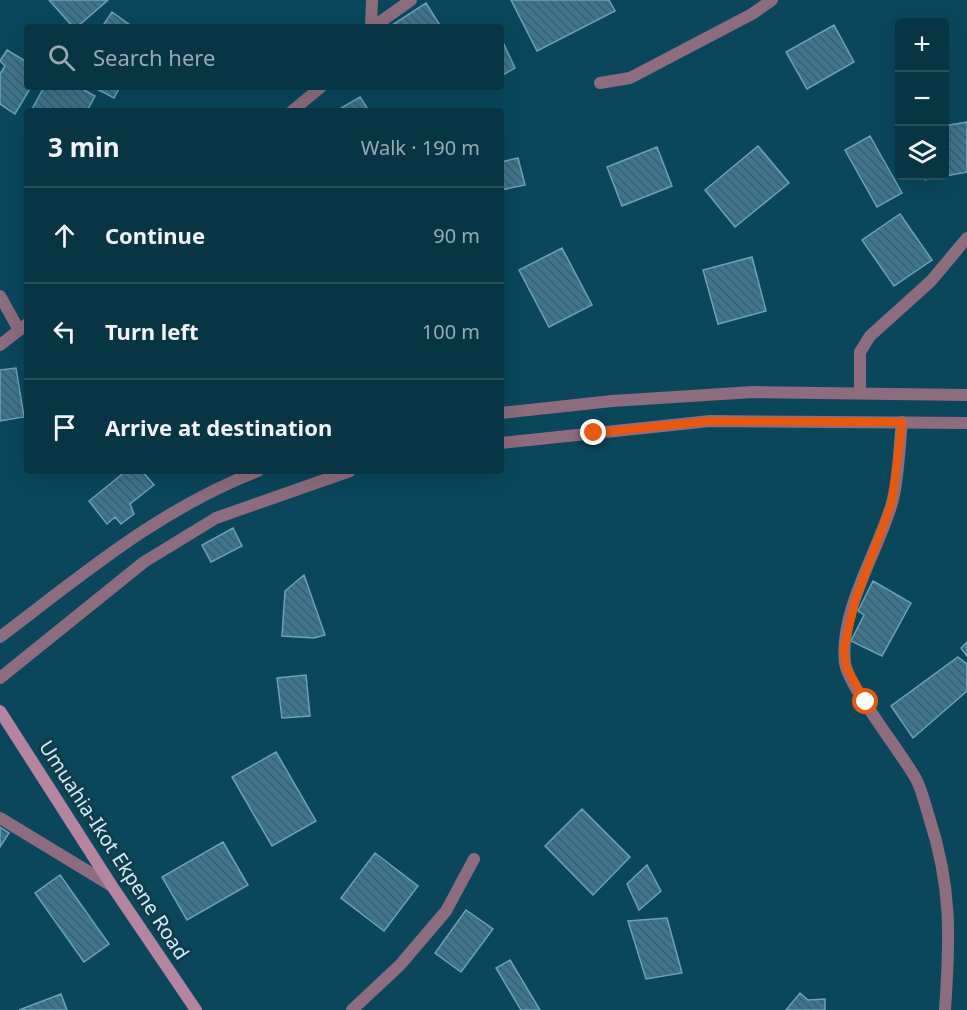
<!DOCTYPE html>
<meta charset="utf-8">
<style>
:root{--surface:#083544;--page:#113d4b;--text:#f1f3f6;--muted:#98abb2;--line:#29505d}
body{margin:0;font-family:"Noto Sans",sans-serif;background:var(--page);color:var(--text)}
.controls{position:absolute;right:18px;top:18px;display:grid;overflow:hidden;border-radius:6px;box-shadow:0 6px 24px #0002}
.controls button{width:54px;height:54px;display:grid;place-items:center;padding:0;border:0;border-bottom:2px solid var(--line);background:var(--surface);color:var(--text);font:30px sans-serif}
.stop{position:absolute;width:18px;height:18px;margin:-14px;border:4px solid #ea580c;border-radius:50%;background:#fff}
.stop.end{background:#ea580c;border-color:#fff;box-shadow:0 2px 6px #0008}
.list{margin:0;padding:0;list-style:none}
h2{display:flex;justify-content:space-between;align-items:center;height:78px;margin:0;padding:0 24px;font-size:26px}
h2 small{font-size:20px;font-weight:400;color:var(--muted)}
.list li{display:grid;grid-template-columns:39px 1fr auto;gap:18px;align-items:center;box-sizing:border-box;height:96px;padding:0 24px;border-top:2px solid var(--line)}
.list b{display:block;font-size:22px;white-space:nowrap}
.list em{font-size:20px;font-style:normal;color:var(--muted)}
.icon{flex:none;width:33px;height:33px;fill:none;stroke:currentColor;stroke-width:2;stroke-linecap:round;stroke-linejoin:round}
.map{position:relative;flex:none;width:967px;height:1010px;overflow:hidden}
.search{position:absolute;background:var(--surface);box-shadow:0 6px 24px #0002;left:24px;top:24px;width:480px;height:66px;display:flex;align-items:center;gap:15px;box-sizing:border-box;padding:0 21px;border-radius:6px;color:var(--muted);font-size:22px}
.panel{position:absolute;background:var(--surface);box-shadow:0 6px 24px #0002;left:24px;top:108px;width:480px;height:366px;border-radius:6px}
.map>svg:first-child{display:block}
.building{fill:url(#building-back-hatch);stroke:#6ba2b9;stroke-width:1.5}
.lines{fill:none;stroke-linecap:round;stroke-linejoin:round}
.minor{stroke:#8c6c7d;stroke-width:12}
.tertiary{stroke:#8c6c7d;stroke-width:12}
.secondary{stroke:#b5849e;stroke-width:12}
.route{stroke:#ea580c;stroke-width:8}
.labels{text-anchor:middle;stroke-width:6;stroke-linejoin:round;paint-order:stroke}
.street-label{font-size:20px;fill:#cfebf7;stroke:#113c4b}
</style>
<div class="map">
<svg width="967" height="1010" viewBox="0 0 967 1010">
<defs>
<pattern id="building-back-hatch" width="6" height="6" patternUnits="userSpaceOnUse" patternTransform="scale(1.5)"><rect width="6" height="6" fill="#3f758b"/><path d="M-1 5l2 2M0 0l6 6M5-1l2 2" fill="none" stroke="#3e5e6a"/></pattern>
</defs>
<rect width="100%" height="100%" fill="#0a475b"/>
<path class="building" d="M49 0H108L77 27H73Z
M511 0H609L615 11 537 51Z
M426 3 441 27H389Z
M112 12 133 27H102Z
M834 25 854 62 807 89 786 52Z
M501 38 515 68 501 76Z
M7 50 27 62V87H31L15 114 0 104V74L5 66 0 61Z
M44 87H79L95 96 87 111H31Z
M93 87H120L114 98Z
M360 97 369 111H336Z
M967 122V172L925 180 924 176H944V126Z
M870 136 902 193 877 207 845 150Z
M758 146 789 183 735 227 705 190Z
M657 147 672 186 622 206 607 167Z
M518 158 525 185 501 190V162Z
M900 214 932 260 894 286 862 240Z
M562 248 592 305 549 327 519 270Z
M752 257 766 311 718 324 703 270Z
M16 368 24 417 0 421V370Z
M126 471H142L154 485 130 504 134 514 121 524 115 517 107 524 89 501Z
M233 528 242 546 211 562 202 545Z
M304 575 325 635 314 638 282 636 285 591Z
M873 581 911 603 882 656 851 641 864 615 858 611Z
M967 642V656L961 648Z
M958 657 967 664V691L913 738 891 706Z
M306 675 310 716 282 718 277 678Z
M276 752 316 821 272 846 232 777Z
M582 809 630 857 593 895 545 846Z
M0 827 9 833 0 847Z
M223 842 248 885 187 920 162 877Z
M375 853 418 886 384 931 341 898Z
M647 865 661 891 639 910 627 884Z
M60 875 109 944 84 962 35 893Z
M466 910 493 929 461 972 435 953Z
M667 918 682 973 646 979 628 921Z
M510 960 540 1010H521L496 968Z
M800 993 808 1000 825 999V1010H786Z
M61 994 67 1010H19Z"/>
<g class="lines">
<path class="minor" d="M371 27 372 0
M373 27 411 0
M600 83 630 78 752 14 772 0
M292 111 321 87
M0 296 19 330
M0 345 27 324
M860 393V352L870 336 931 281 967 238
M902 422C899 448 899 478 892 503 878 552 839 611 845 663 848 686 902 753 916 779 922 790 925 805 929 817 952 887 950 938 945 1010
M0 818 112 886
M352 1010 400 965 446 911 474 859"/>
<path class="tertiary" d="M501 413 612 401 753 392 967 395
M501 443 710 421 967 423
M0 637C82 575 161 508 258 471
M0 678 144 562 216 518 350 471"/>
<path class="secondary" d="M0 711 112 886 196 1010"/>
</g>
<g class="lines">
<path class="route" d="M594 433 711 421 902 422 892 502 855 601 844 648 846 667 866 702"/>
</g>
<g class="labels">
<g class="street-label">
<text transform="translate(114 850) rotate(57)" y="7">Umuahia-Ikot Ekpene Road</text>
</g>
</g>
</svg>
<div class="controls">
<button>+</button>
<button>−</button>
<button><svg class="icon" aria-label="layers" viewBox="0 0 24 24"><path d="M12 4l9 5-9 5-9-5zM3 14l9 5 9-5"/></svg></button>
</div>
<div class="stop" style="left:866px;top:702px"></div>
<div class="stop end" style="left:594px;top:433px"></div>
<div class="search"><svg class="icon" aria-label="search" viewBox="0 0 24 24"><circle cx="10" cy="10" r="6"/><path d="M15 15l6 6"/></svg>Search here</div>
<section class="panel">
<h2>3 min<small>Walk · 190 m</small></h2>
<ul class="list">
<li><svg class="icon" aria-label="ahead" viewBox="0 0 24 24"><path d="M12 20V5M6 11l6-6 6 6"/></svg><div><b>Continue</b></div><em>90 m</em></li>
<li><svg class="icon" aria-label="left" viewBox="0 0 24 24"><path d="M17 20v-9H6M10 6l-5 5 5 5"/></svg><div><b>Turn left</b></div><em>100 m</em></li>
<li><svg class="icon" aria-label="arrive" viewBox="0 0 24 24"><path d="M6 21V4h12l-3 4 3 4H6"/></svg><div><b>Arrive at destination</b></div></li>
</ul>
</section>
</div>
